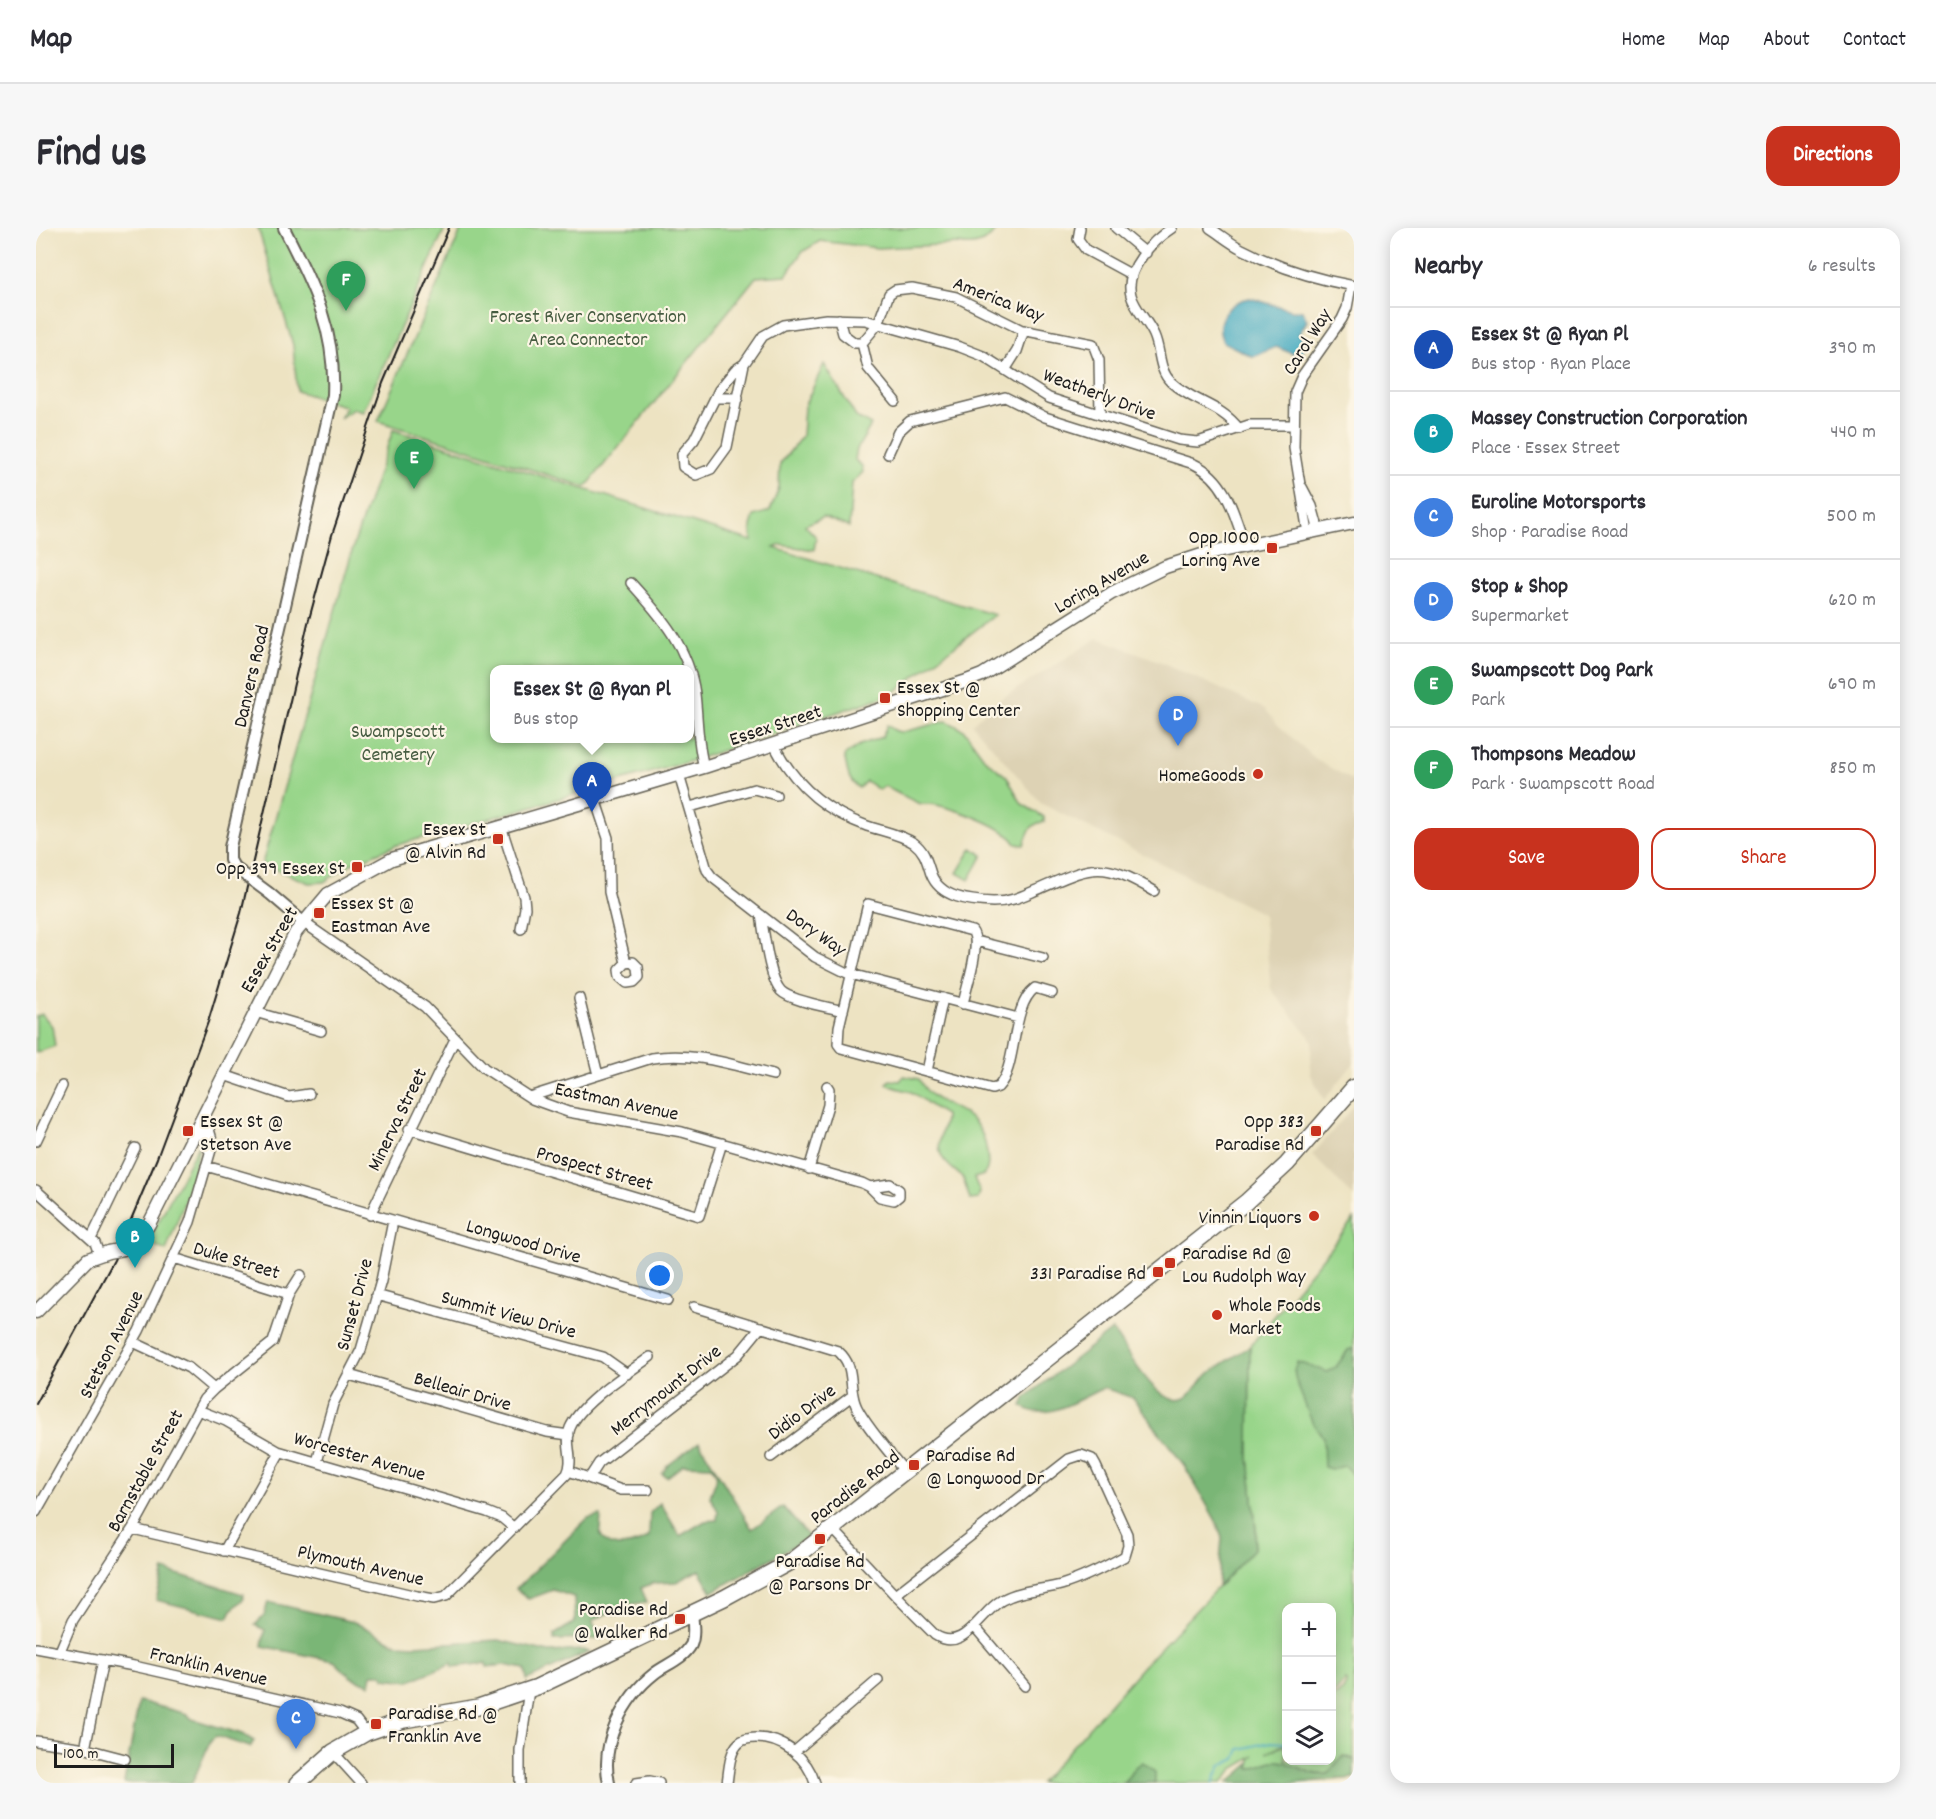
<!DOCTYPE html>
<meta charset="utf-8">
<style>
:root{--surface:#fff;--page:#f7f7f7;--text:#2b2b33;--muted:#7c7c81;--line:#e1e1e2;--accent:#c8321e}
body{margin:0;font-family:Dekko,sans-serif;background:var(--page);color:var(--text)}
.controls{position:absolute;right:18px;bottom:18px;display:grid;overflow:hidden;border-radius:12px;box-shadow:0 3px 15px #0003}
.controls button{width:54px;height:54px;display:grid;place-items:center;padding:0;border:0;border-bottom:2px solid var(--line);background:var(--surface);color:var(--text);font:30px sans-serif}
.scale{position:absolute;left:18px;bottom:15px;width:120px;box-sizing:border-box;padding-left:6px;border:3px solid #1c1c1c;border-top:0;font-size:16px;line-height:21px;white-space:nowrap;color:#1c1c1c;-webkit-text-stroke:4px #fcf5e5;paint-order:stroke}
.you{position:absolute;left:624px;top:1048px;width:21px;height:21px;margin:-15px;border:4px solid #fff;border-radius:50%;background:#1a73e8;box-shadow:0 0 0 9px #1a73e833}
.badge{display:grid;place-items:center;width:39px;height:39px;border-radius:50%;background:var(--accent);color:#fff;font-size:20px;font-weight:700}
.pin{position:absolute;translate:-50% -50px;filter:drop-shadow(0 2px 3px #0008)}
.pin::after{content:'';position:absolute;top:32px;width:21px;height:18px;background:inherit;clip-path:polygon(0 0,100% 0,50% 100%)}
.popup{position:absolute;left:454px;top:437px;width:204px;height:78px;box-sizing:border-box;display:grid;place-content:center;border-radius:12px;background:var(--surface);filter:drop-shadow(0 2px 4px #0005);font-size:20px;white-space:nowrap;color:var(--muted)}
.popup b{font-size:22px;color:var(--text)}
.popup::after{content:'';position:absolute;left:50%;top:100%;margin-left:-12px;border:12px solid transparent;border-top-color:var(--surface)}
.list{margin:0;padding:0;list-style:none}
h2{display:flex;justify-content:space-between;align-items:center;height:78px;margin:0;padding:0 24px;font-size:26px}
h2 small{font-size:20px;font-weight:400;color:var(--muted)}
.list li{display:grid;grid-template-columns:39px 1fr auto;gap:18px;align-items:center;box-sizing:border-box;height:84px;padding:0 24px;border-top:2px solid var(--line)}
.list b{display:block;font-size:22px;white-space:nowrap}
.list p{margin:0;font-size:20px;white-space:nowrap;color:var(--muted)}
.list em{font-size:20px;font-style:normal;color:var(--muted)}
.actions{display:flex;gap:12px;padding:18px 24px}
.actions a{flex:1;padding:14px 0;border:2px solid var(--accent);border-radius:18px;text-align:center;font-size:21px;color:var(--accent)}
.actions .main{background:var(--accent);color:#fff}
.icon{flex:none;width:33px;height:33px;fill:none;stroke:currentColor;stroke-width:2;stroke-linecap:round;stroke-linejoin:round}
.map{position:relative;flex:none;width:1318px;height:1555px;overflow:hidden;border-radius:18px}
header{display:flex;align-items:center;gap:36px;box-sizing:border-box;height:84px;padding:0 30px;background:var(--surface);border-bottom:2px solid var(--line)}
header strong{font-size:28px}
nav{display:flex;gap:33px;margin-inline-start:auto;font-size:21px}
.intro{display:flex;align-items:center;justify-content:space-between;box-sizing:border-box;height:144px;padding:0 36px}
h1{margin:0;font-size:42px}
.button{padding:15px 27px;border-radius:18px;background:var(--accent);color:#fff;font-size:21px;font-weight:700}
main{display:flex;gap:36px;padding:0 36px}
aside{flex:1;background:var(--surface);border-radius:18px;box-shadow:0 3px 15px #0003}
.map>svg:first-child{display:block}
.built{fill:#ddd2b4}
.green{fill:#98d58a;stroke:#5a7853;stroke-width:1.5;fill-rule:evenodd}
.forest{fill:#7ab676;stroke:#4b6949;stroke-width:1.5}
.water{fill:#40a8c0;stroke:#2e626e;stroke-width:1.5}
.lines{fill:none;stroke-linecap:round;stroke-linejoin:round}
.stream{stroke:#40a8c0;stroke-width:2}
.minor-casing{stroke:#656256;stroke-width:12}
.tertiary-casing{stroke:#656256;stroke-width:14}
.secondary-casing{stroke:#656256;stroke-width:15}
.trunk-casing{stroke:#656256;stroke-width:18}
.minor{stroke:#fff;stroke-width:9}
.tertiary{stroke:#fff;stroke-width:10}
.secondary{stroke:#fff;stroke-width:12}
.trunk{stroke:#fff;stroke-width:15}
.rail{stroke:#1c1c1c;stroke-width:2}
.tertiary-bridge-casing{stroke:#656256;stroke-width:14;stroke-linecap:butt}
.secondary-bridge-casing{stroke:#656256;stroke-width:15;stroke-linecap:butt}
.tertiary-bridge{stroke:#fff;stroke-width:10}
.secondary-bridge{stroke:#fff;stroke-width:12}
.poi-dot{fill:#c8321e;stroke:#fcf5e5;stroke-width:2}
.labels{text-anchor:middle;stroke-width:4.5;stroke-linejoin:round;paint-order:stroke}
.street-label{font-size:20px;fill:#1c1c1c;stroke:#fcf5e5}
.park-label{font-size:20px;fill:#475d42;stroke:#fcf5e5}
.poi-label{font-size:20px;fill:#1c1c1c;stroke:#fcf5e5;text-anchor:end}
</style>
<header>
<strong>Map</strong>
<nav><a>Home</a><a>Map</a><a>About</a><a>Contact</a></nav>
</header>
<div class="intro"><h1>Find us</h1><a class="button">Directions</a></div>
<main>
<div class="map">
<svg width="1318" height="1555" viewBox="0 0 1318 1555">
<rect width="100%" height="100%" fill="#fcf5e5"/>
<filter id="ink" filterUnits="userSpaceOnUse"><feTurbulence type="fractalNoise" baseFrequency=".0167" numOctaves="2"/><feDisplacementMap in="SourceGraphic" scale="12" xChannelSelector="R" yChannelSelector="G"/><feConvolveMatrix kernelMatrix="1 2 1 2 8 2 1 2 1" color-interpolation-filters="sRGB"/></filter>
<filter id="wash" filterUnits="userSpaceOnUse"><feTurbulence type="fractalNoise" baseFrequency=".008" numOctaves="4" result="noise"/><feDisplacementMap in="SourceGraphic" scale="24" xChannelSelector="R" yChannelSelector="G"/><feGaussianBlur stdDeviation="1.35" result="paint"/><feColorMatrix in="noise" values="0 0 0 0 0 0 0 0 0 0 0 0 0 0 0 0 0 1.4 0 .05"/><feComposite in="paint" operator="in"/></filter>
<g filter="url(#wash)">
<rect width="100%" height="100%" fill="#ede3c2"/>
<path class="built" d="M1062 410 1123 433 1229 481 1242 497 1282 533 1318 553V835L1288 872 1274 845 1276 812 1235 761 1227 686 1006 576 936 496 958 475Z
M1318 878V969L1276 927Z"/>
<path class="green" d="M222 0H409L327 184 317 181 304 190 310 179 261 163 257 117Z
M426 0H961C952 14 940 20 923 16L842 20 784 13 766 24 750 47 720 49 550 259 342 193Z
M788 136 820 189 835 197 821 221 819 232 826 238 827 244 816 255 813 299 787 289 769 297 780 309 778 322 745 317 738 320 959 387 856 466 658 532 361 617 315 636 288 654 273 655 226 636 319 313 357 202 716 313 715 298 718 288 734 283 743 260 744 236 766 208 768 179ZM458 442H654V510H458Z
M911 493 928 502 949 531 971 549 986 576 1008 589V594C994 595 992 605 988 617L980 616C969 597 921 582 901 577 894 575 887 577 882 575 870 569 860 565 849 558L843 562 830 553 823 560C810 552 812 540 808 528L824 517 846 509 851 497C855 500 858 503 864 504 869 504 901 495 911 493Z
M936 620 947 627 933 652 921 645Z
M6 786 16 798 19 818 0 825V788Z
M868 848 883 851C901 888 944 871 951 925 952 934 953 940 948 947L938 950 944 964 942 971 934 972 927 950C915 938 900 932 904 911 905 902 910 896 909 887 901 883 879 865 875 864 867 861 860 861 851 856L854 852 864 853Z
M163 916 157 951 130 1023 112 1014Z
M1318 991V1532L1313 1529 1291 1546 1282 1548 1256 1537 1235 1534 1214 1541 1215 1531 1219 1528 1197 1541 1186 1555H1004L1108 1437 1218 1321 1220 1302 1213 1229 1214 1118ZM1250 1380H1296V1468L1310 1452 1311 1454 1307 1462 1296 1471V1532H1250V1517L1231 1524 1250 1516Z"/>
<path class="forest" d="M1076 1102C1090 1120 1122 1183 1149 1170 1157 1166 1162 1156 1168 1150 1181 1138 1199 1129 1214 1118L1213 1229 1220 1302 1218 1321 1182 1359 1186 1310 1180 1293 1148 1237 1097 1170 1068 1160C1045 1169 1009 1196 986 1178L990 1169Z
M1318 1120V1249L1309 1238 1295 1241 1288 1239 1287 1209 1276 1194 1260 1153 1258 1142 1261 1134 1292 1144 1300 1139 1312 1122Z
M663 1214 716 1301 747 1279 773 1309 676 1364 663 1342 640 1354 618 1355 605 1360 611 1374 590 1377 588 1387 572 1385 556 1393 565 1411 518 1412V1407L539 1394 538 1369 517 1362 493 1371 480 1361 552 1290 565 1287C565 1293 563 1301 565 1307 573 1325 600 1317 613 1309L614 1285 624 1275 644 1308 669 1293 681 1292 682 1283 674 1269C676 1257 687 1250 675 1238L647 1237 631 1249 626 1246 631 1238Z
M128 1342 207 1366V1371L196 1382 192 1390 120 1372Z
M232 1374 318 1394 361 1416 379 1417 462 1412 513 1424 548 1422 553 1424 491 1452 489 1441 468 1437 451 1439 450 1435 417 1439 416 1435 373 1453 348 1450 347 1446H336L334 1457 315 1449 298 1433 226 1418 229 1402 219 1397 228 1388Z
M103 1473 151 1486 156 1491 206 1506 218 1513 214 1519 180 1508 175 1512 156 1555H88Z
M1307 1528 1318 1532V1550L1260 1555H1192L1214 1536V1541C1222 1539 1230 1534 1237 1533 1256 1531 1271 1549 1291 1546Z
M1106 1534 1119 1544V1555H1088L1099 1539Z"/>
<path class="water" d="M1214 70 1255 82 1267 83 1271 93 1263 106 1268 114 1266 126 1260 127 1240 119 1217 129 1187 114C1177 94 1192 73 1214 70Z"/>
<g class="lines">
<path class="stream" d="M1177 1555 1185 1537 1200 1531 1204 1521 1235 1514 1250 1515"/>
</g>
</g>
<g filter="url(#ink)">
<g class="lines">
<g class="minor-casing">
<path id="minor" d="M1044 0 1042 11 1050 22 1096 47
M1080 0 1110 25
M1136 0C1117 12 1088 42 1095 67 1099 82 1112 93 1118 107 1125 122 1122 142 1135 154 1156 174 1186 177 1203 201
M1174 0C1185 7 1194 15 1206 21 1240 39 1280 51 1318 58
M803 91 807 106 819 115H826
M708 136 691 219 675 241 660 247 647 239 646 226 658 212 683 162 699 142 708 136 727 108 747 97 790 91 829 92 924 119 947 128 1013 170 1143 212 1162 214 1213 197H1257
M969 142 981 123 988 102
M679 170H702
M859 173 832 140 826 115 842 96 853 66 859 62 876 60 920 69 986 102 1057 116 1063 132 1064 186
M852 226 862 204 874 193 969 169 1009 189 1158 236C1190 251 1199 287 1209 318
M1266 259 1276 278 1283 303
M1272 305 1258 220 1259 164 1266 148 1306 91 1311 80 1315 58
M595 355C625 388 653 420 659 466 662 491 661 515 668 539
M738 517C758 556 789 583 831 598 846 603 864 606 878 615 889 623 891 634 895 646 904 670 934 673 957 674 972 674 982 670 996 664 1053 640 1062 629 1118 663
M643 547 671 642 676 649 779 729 811 745 982 790
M559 571 572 610 573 664 590 735 583 742 584 749 591 755 598 754 603 749 602 739 597 734 590 735
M654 579 718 561 740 567
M465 598 488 669 489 680 485 701
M725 687C728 704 733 751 745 763 755 773 793 779 807 783
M267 694 389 779 448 840 496 871 532 884 646 904 826 955 834 959 844 969 858 972 863 968V962L854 956 834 959
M940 713 1007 730
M543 770 562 847
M927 776C930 760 946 715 936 703L832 676 803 799 802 816 805 820 956 861 962 859C982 839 974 779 999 760L1016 765
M219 784 285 803
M891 843 907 770
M188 847 253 869 273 866
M493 869 616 830C658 823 696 837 737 847
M373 901 663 988 686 915
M0 913 26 858
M170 938 632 1072
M773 941 792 877 793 861 791 858
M0 962 59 1015 63 1026
M334 987 419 811
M55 1011 99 920
M138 1030 253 1066
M340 1067 567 1129 591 1146
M658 1079 802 1123C820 1139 812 1155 819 1175 825 1193 856 1227 869 1244
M313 1147 511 1204 533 1207
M178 1161 237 1114 253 1066 265 1047
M162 1182 190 1193 242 1223 451 1284 466 1290 478 1300
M735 1229 817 1167
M281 1234 297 1176 325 1122 345 1053 357 993
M533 1243 585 1262H612
M554 1249 563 1235 702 1127 725 1099
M0 1284 103 1103 154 994 177 915 172 898 162 899 173 922
M97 1301 381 1368 398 1371 410 1368 531 1246C539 1231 528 1215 534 1200 545 1174 591 1146 614 1129
M797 1301 859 1367 1033 1231 1045 1227 1056 1231 1060 1238 1091 1306 1092 1318 1089 1328C1069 1339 1048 1350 1025 1357 1006 1362 984 1362 966 1372 944 1384 928 1426 899 1407L859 1367
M188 1323 244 1224
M938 1398 989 1458
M0 1420 98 1438 304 1485 320 1492 330 1505
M24 1423 37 1392 97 1300 168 1171 178 1161 153 1140 97 1114
M0 1513 43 1519 89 1531
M49 1521 67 1432
M297 1524 325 1555
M758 1524 842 1452
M484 1555V1522L493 1462
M600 1555 614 1553 623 1555
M691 1555C693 1543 693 1524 703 1515 707 1511 714 1510 720 1510 747 1510 771 1529 779 1555"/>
</g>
<g class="tertiary-casing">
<path id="tertiary" d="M198 639 194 632V619L297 167C300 101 277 58 248 0
M233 665 267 694
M573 1555C564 1515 587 1470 619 1445 631 1436 647 1431 655 1417 659 1407 657 1395 656 1385"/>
</g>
<g class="secondary-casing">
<path id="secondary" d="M87 1021 101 1015 113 996 260 704 292 666 356 631 668 539 928 454 946 447 1076 365 1129 339 1166 327 1318 295
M0 1084 52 1031 72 1024"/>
</g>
<g class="trunk-casing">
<path id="trunk" d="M262 1555 297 1524 330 1505 368 1492 442 1479 501 1459 688 1370 754 1334 1210 974 1251 936 1318 859"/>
</g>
<use href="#minor" class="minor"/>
<use href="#tertiary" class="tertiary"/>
<use href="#secondary" class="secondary"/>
<use href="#trunk" class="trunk"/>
<path class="rail" d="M0 1176 78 1032 121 930 172 794 205 685 272 395 296 307 347 155 413 0"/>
<g class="tertiary-bridge-casing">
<path id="tertiary-bridge" d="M198 639 233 665"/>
</g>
<g class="secondary-bridge-casing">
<path id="secondary-bridge" d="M72 1024 87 1021"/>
</g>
<use href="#tertiary-bridge" class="tertiary-bridge"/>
<use href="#secondary-bridge" class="secondary-bridge"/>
</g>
</g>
<g class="poi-dot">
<rect x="1230" y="314" width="12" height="12" rx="3"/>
<rect x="843" y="464" width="12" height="12" rx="3"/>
<circle cx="1222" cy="546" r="6"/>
<rect x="456" y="605" width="12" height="12" rx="3"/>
<rect x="315" y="633" width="12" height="12" rx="3"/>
<rect x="277" y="679" width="12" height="12" rx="3"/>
<rect x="146" y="897" width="12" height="12" rx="3"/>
<rect x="1274" y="897" width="12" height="12" rx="3"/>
<circle cx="1278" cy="988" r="6"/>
<rect x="1128" y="1029" width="12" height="12" rx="3"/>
<rect x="1116" y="1038" width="12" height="12" rx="3"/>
<circle cx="1181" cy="1087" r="6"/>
<rect x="872" y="1231" width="12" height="12" rx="3"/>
<rect x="778" y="1305" width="12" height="12" rx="3"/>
<rect x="638" y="1385" width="12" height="12" rx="3"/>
<rect x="334" y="1490" width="12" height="12" rx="3"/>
</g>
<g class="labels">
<g class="street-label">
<text transform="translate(963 70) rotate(21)" y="7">America Way</text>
<text transform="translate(1270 113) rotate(-58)" y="7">Carol Way</text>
<text transform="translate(1064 165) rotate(20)" y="7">Weatherly Drive</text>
<text transform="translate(1065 353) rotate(-30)" y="7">Loring Avenue</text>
<text transform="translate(214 448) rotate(-77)" y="7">Danvers Road</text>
<text transform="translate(739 496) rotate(-18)" y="7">Essex Street</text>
<text transform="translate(781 703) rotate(35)" y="7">Dory Way</text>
<text transform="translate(232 721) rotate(-60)" y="7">Essex Street</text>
<text transform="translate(581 872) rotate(12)" y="7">Eastman Avenue</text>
<text transform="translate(360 891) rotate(-64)" y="7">Minerva Street</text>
<text transform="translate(559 939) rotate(16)" y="7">Prospect Street</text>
<text transform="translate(488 1012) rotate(16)" y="7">Longwood Drive</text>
<text transform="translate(201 1031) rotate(17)" y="7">Duke Street</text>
<text transform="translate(317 1076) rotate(-75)" y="7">Sunset Drive</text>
<text transform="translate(473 1085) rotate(15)" y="7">Summit View Drive</text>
<text transform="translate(74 1116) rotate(-63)" y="7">Stetson Avenue</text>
<text transform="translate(629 1161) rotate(-38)" y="7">Merrymount Drive</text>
<text transform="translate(427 1162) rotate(16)" y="7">Belleair Drive</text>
<text transform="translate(765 1183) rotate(-37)" y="7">Didio Drive</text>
<text transform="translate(324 1227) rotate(16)" y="7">Worcester Avenue</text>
<text transform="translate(108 1242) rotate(-61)" y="7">Barnstable Street</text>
<text transform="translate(818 1258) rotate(-38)" y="7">Paradise Road</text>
<text transform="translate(325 1336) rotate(13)" y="7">Plymouth Avenue</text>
<text transform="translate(173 1437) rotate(13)" y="7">Franklin Avenue</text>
</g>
<g class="park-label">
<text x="552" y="94">Forest River Conservation<tspan x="552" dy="23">Area Connector</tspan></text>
<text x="362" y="509">Swampscott<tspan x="362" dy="23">Cemetery</tspan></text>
</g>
<g class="poi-label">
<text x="1224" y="315">Opp 1000<tspan x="1224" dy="23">Loring Ave</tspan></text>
<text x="861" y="465" text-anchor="start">Essex St @<tspan x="861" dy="23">Shopping Center</tspan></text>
<text x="1210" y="553">HomeGoods</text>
<text x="450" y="607">Essex St<tspan x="450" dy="23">@ Alvin Rd</tspan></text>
<text x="309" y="646">Opp 399 Essex St</text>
<text x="295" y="681" text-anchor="start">Essex St @<tspan x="295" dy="23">Eastman Ave</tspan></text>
<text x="164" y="899" text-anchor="start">Essex St @<tspan x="164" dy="23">Stetson Ave</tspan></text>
<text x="1268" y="899">Opp 383<tspan x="1268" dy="23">Paradise Rd</tspan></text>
<text x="1266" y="995">Vinnin Liquors</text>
<text x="1146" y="1031" text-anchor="start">Paradise Rd @<tspan x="1146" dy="23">Lou Rudolph Way</tspan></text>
<text x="1110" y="1051">331 Paradise Rd</text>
<text x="1193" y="1083" text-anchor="start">Whole Foods<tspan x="1193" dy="23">Market</tspan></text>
<text x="890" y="1233" text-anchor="start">Paradise Rd<tspan x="890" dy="23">@ Longwood Dr</tspan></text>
<text x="784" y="1339" text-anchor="middle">Paradise Rd<tspan x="784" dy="23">@ Parsons Dr</tspan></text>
<text x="632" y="1387">Paradise Rd<tspan x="632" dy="23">@ Walker Rd</tspan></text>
<text x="352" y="1491" text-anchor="start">Paradise Rd @<tspan x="352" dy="23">Franklin Ave</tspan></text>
</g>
</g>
</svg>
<div class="controls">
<button>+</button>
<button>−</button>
<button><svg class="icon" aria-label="layers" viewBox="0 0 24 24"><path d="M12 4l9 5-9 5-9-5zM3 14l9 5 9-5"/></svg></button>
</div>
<div class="scale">100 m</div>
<div class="you"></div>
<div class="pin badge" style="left:556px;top:584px;background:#1a4fb4">A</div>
<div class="popup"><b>Essex St @ Ryan Pl</b>Bus stop</div>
<div class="pin badge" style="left:99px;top:1040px;background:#0f9aa8">B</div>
<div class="pin badge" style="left:260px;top:1521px;background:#3f7fe0">C</div>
<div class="pin badge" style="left:1142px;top:518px;background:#3f7fe0">D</div>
<div class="pin badge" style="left:378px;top:261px;background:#2e9e5b">E</div>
<div class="pin badge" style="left:310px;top:83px;background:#2e9e5b">F</div>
</div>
<aside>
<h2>Nearby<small>6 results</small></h2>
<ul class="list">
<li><span class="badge" style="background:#1a4fb4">A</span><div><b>Essex St @ Ryan Pl</b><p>Bus stop · Ryan Place</p></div><em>390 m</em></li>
<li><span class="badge" style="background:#0f9aa8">B</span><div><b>Massey Construction Corporation</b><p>Place · Essex Street</p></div><em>440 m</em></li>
<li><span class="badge" style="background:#3f7fe0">C</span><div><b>Euroline Motorsports</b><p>Shop · Paradise Road</p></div><em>500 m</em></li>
<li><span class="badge" style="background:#3f7fe0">D</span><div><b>Stop &amp; Shop</b><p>Supermarket</p></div><em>620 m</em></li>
<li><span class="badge" style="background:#2e9e5b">E</span><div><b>Swampscott Dog Park</b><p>Park</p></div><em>690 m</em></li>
<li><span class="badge" style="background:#2e9e5b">F</span><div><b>Thompsons Meadow</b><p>Park · Swampscott Road</p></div><em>850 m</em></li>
</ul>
<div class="actions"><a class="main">Save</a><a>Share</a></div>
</aside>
</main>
